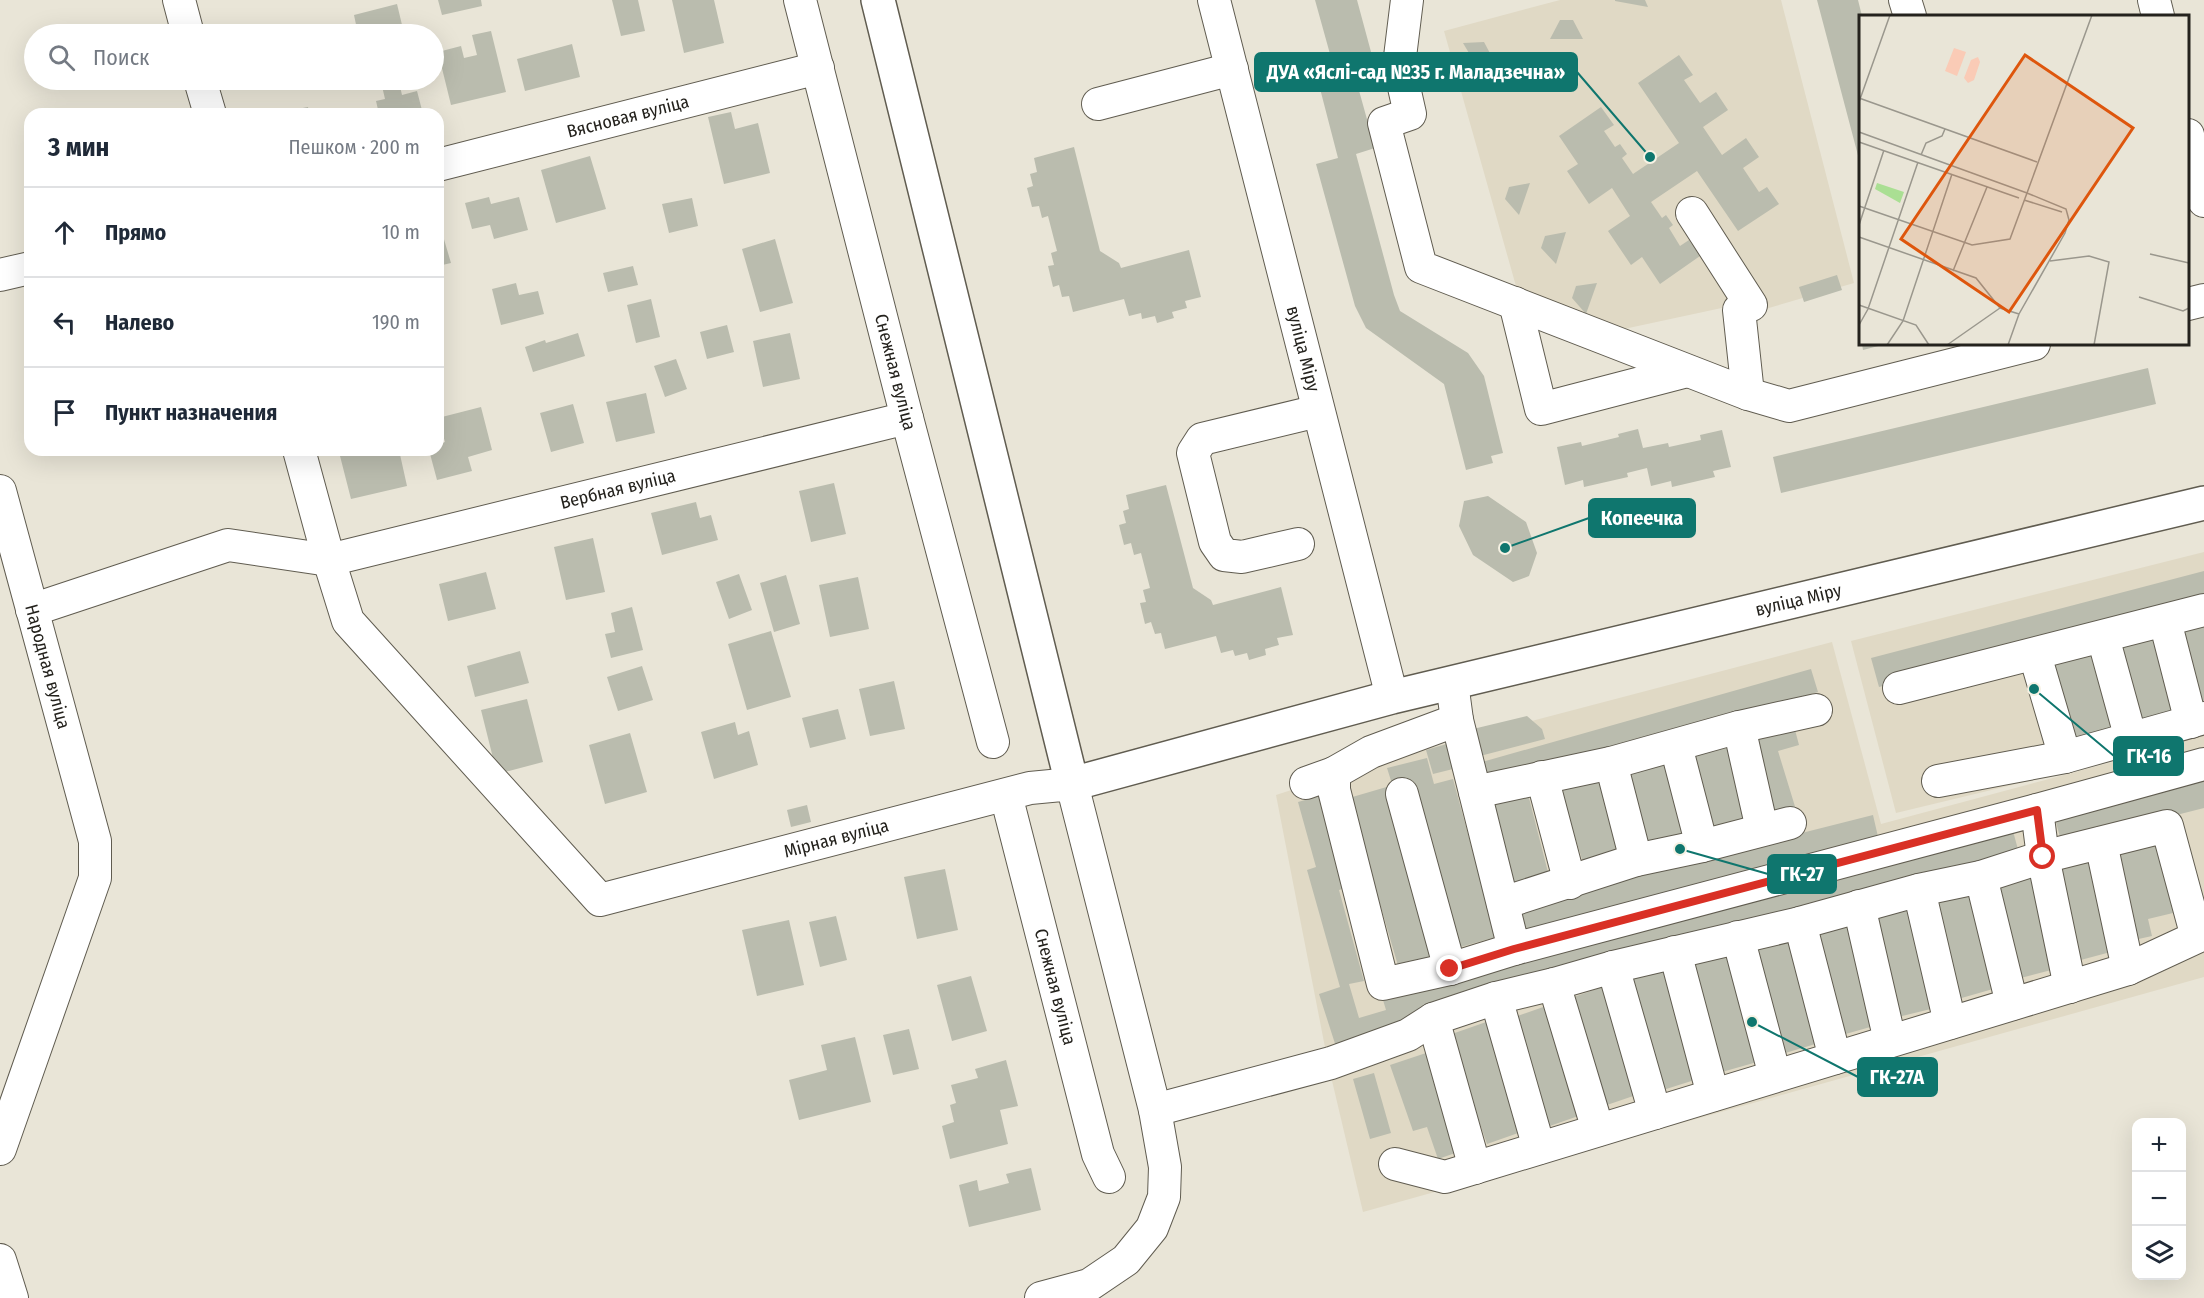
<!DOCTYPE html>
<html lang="ru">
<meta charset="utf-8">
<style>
:root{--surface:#fff;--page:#f6f6f7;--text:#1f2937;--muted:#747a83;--line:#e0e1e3}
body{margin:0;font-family:"Fira Sans Condensed",sans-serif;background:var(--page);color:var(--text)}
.controls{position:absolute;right:18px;bottom:18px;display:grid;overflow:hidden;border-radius:12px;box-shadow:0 6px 24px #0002}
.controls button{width:54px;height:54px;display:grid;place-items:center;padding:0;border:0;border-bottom:2px solid var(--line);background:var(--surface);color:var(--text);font:30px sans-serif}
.stop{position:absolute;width:18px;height:18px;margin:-14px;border:4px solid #d93025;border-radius:50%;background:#fff}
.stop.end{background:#d93025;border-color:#fff;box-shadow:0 2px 6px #0008}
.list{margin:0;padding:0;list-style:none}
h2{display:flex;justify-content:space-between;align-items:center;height:78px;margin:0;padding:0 24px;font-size:26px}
h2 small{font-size:20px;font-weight:400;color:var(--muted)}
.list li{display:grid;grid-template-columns:39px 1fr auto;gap:18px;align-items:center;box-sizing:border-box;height:90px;padding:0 24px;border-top:2px solid var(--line)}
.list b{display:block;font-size:22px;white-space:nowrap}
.list em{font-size:20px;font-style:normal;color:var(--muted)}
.icon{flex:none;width:33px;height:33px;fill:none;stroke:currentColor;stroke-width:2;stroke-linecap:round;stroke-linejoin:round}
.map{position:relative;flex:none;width:2204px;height:1298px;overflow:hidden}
.search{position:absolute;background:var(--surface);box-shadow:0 6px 24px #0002;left:24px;top:24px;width:420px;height:66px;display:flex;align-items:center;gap:15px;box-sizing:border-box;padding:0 21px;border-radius:33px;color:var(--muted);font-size:22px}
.panel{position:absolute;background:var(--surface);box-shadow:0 6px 24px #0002;left:24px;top:108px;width:420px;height:348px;border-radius:18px}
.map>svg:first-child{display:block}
.built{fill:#e0d9c5}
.building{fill:#babcae}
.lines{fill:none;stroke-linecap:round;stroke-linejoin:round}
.minor-casing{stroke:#605c50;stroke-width:34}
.major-casing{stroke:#605c50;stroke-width:36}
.minor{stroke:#fff;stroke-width:32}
.major{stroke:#fff;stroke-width:33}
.route{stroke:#d93025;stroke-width:8}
.labels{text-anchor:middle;stroke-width:6;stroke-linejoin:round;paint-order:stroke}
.street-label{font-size:18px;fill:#24221d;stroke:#f7f2e4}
.inset-road{fill:none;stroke:#9a978d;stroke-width:1.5}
.view{fill:#de560d;fill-opacity:0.15;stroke:#de560d;stroke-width:3}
.inset-edge{fill:none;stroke:#24221d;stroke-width:3}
.leader{fill:none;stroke:#0f766e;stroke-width:2}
.callout-dot{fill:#0f766e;stroke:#f7f2e4;stroke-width:2}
.callout{fill:#0f766e;stroke:#0f766e;stroke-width:2}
.callout-label{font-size:20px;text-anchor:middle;font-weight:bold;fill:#fff}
</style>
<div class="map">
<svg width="2204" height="1298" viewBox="0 0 2204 1298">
<rect width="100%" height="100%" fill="#e9e5d7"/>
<path class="built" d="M1560 0H1781L1854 283 1748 314 1731 306 1610 332 1523 311 1444 31Z
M2204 552V977L1363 1212 1329 1068 1276 795 1380 761 1832 642 1881 824 2161 749 1896 813 1851 641Z"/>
<path class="building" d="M438 0H481L482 6 442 15Z
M612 0H638L645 31 621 36Z
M672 0H714L724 43 684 53Z
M1315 0H1357L1374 63 1353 69 1375 148 1356 154 1394 295 1400 311 1468 353 1484 376 1503 453 1491 456 1493 463 1466 470 1444 384 1366 328 1355 306 1316 164 1338 158 1317 77 1335 72Z
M1615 0H1645L1648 7 1615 1Z
M1817 0H1858L1862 16H1860V163Z
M397 4 403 29 380 34H358L354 15Z
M1560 20H1573L1583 39H1550Z
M491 31 506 92 451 105 438 52 461 46 464 58 477 55 472 35Z
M1484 42 1492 57H1505L1514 76 1482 75 1463 43Z
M572 44 580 77 525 91 517 59Z
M1679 55 1693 75 1684 80 1700 103 1716 92 1728 110 1703 127 1722 155 1746 138 1759 157 1743 168 1759 192 1767 187 1779 204 1738 231 1697 171 1651 202 1662 218 1666 215 1673 225 1669 228 1680 246 1689 240 1700 256 1660 284 1642 257 1631 265 1608 231 1630 216 1612 188 1589 204 1567 171 1578 164 1559 136 1601 107 1614 125 1604 131 1615 147 1620 144 1627 154 1622 158 1633 174 1679 143 1638 83Z
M399 82 402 95 417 91 423 114H379L376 101 385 99 382 86Z
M308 107 309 114H278L277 113Z
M731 112 735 129 758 123 770 173 724 184 708 117Z
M1074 147 1100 251 1119 263 1121 268 1189 250 1201 297 1185 301 1187 308 1172 312 1174 318 1157 323 1155 316 1142 319 1141 313 1129 316 1124 299 1073 312 1069 296 1062 297 1059 285 1053 287 1048 266 1054 265 1051 253 1057 251 1048 216 1042 218 1039 206 1032 207 1027 188 1033 186 1030 174 1037 172 1034 158Z
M590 156 606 209 556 223 541 170Z
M1530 183 1519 215 1505 199 1509 187Z
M489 197 491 204 519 197 528 230 494 239 490 225 472 229 465 203Z
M692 198 698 226 669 233 662 204Z
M438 219 451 263 438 266Z
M1566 232 1556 264 1541 248 1545 236Z
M775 239 793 303 760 312 742 249Z
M633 266 638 285 608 292 603 273Z
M1837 275 1842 290 1804 302 1799 287Z
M516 283 519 295 538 291 544 314 501 325 492 289Z
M1597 283 1586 314 1572 298 1576 286Z
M651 299 660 337 636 343 627 305Z
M727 325 734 352 707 359 700 332Z
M578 333 585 356 533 372 525 347 545 340 546 343Z
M790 333 800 379 763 387 753 341Z
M1862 344H1886L1863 350Z
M676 359 687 389 665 397 654 366Z
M2148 368 2156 404 1781 493 1773 457Z
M646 393 655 433 616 442 606 402Z
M573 404 584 443 551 452 540 413Z
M481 407 492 450 468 457 472 471 437 480 429 450H438V444L445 442 438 418Z
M1638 429 1643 448 1668 443 1669 447 1701 440 1700 435 1722 430 1731 467 1713 471 1715 477 1672 487 1671 481 1651 486 1647 468 1627 473 1628 477 1584 487 1583 480 1565 485 1557 447 1581 442 1582 446 1619 437 1618 434Z
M365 450H399L407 486 351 499 340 456Z
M834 483 846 534 811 542 799 491Z
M1166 485 1193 588 1211 600 1213 605 1281 587 1293 635 1277 638 1279 645 1265 649 1266 655 1249 660 1247 653 1235 656 1233 650 1221 653 1216 636 1165 649 1161 633 1155 634 1151 622 1145 624 1140 603 1146 602 1143 590 1150 588 1141 553 1134 555 1131 543 1124 545 1119 525 1126 523 1123 511 1129 509 1126 495Z
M1488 496 1526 522 1537 553 1529 576 1513 582 1473 555 1459 526 1464 501Z
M696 502 700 518 711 515 718 540 662 555 651 513Z
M593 538 605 592 566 600 554 547Z
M2204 571V601L1879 687 1871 658Z
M486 572 496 609 448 621 439 584Z
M739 574 752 610 729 619 716 582Z
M786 575 800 624 774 632 760 583Z
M858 577 869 629 830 637 819 585Z
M632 607 643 650 611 658 605 634 615 632 611 613Z
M2204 621V710L2176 629Z
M771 631 791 697 747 710 728 644Z
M2153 632 2177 716 2139 727 2115 643Z
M2088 646 2113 734 2069 747 2044 659Z
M520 651 529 683 475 697 467 666Z
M642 666 653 700 618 711 607 677Z
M1811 669 1818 692 1488 785 1482 762Z
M894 681 905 729 870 736 859 689Z
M527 699 543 762 497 774 481 710Z
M838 709 846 739 810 748 802 718Z
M1527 716 1542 729 1545 739 1480 756 1473 729Z
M735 722 738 735 749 731 758 765 714 779 701 732Z
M1794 726 1799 745 1778 751 1797 813 1777 818 1754 738Z
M630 733 647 792 605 804 589 745Z
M1450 743 1457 768 1433 774 1426 750Z
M1731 743 1756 821 1717 834 1691 756Z
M1427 758 1434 784 1453 779 1496 937 1457 948 1412 782 1393 787 1387 768Z
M1665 760 1690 838 1650 850 1625 772Z
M1599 777 1624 856 1585 869 1560 789Z
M2204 781V808L2062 844 2055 819Z
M1390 786 1440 957 1399 969 1349 798Z
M1528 794 1549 876 1509 886 1488 805Z
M1323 795 1349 887 1339 890 1364 981 1349 984 1359 1018 1386 1010 1383 1000 1513 961 2013 831 2020 857 1339 1056 1319 994 1340 987 1307 870 1316 867 1298 802Z
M807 805 811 822 791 827 787 810Z
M1873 815 1879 841 1524 931 1517 905Z
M2155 834 2173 913 2148 919 2152 936 2134 940 2111 844Z
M2092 856 2118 950 2077 961 2051 867Z
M945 869 958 930 917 939 904 877Z
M2033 873 2059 968 2017 979 1992 884Z
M1973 890 2000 987 1958 999 1930 902Z
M1911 901 1939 1007 1898 1017 1871 911Z
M836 916 847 960 820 967 809 922Z
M1850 917 1881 1024 1842 1035 1811 928Z
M789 920 804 985 757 996 742 930Z
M1790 932 1822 1042 1782 1054 1750 944Z
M1731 949 1764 1060 1722 1072 1690 961Z
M1668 960 1704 1077 1663 1090 1627 972Z
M971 976 987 1031 952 1041 937 985Z
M1608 985 1645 1092 1604 1106 1568 999Z
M1549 1005 1587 1113 1547 1127 1509 1019Z
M1489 1021 1527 1130 1487 1144 1449 1035Z
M909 1029 919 1069 893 1075 883 1035Z
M855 1037 871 1102 799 1120 789 1080 827 1070 821 1045Z
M1429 1052 1464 1150 1438 1159 1427 1127 1413 1131 1390 1065Z
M1006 1060 1018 1106 1000 1110 1008 1144 950 1159 942 1126 954 1122 950 1105 956 1103 951 1085 978 1078 975 1069Z
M1374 1073 1391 1133 1370 1139 1353 1079Z
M1031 1168 1041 1210 969 1227 959 1185 977 1180 979 1191 1009 1183 1006 1174Z"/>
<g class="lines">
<g class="minor-casing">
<g id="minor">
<path d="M179 0 188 34"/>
<path id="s1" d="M800 0 907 418 993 742"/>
<path id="s2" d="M1214 0 1392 697"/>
<path d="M1407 0 1399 65 1410 114 1384 123 1421 267 1748 394 1789 406 2034 344"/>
<path d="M1905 0 1910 16"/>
<path d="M2154 0 2158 16"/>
<path d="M200 80 210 114"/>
<path d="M1098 104 1232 69"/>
<path d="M2188 135 2204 201"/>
<path id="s3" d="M438 165 818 68"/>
<path d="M1692 213 1751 305 1739 310 1748 394"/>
<path d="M0 275 30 268"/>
<path d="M1515 303 1541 409 1687 371"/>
<path d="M2188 304 2204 300"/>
<path id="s4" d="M299 450 329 560 348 621 600 900 1030 788 1072 784 1155 1110 1165 1167 1164 1197 1152 1228 1126 1260 1089 1285 1041 1298"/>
<path id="s5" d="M0 491 95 841V878L0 1149"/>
<path d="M1298 544 1242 557 1224 555 1215 542 1193 453 1202 439 1318 411"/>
<path id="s6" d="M32 610 228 545 329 560 907 418"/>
<path d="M2165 621 2191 722"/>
<path d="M2103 637 2131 739"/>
<path d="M2035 655 2065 757"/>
<path d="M1452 683 1457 720 1514 949 2037 810 2204 764"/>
<path d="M1899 688 2204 610"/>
<path d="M1457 720 1371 752 1334 773V790L1383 984 1450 969 1514 949"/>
<path d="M1739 727 1762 829"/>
<path d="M1676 746 1702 846"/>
<path d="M1611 763 1636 860"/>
<path d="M1542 777 1570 883"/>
<path d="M1938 781 2065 757 2204 718"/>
<path d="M1306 783 1334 773"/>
<path d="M1475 792 1611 763 1739 727 1816 710"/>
<path d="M1402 794 1450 969"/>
<path id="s7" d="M1006 795 1098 1154 1109 1177"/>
<path d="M2037 810 2043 857 2070 987"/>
<path d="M2101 843 2128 969"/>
<path d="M1981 877 2012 1004"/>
<path d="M1919 890 1950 1023"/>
<path d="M1503 903 1636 860 1702 846 1790 823"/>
<path d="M1859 906 1890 1041"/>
<path d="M1800 923 1835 1058"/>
<path d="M1738 937 1775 1076"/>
<path d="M1675 952 1713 1095"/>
<path d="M1613 967 1655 1113"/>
<path d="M1554 984 1598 1130"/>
<path d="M1496 998 1539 1148"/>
<path d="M1433 1019 1475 1168"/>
<path d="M1155 1110 1331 1063 1408 1035 1433 1019 1496 998 1554 984 1613 967 1800 923 1919 890 1981 877 2043 857 2167 826 2197 937 2128 969 1445 1177 1395 1164"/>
<path d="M0 1260 12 1298"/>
</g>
</g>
<g class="major-casing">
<g id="major">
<path id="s8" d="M878 0 1072 784 1392 697 2204 503"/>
</g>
</g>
<use href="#minor" class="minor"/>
<use href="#major" class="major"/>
</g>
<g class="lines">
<path class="route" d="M1450 969 1514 949 2037 810 2043 857"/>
</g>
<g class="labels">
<g class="street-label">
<text dy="6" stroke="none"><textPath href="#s3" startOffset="196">Вясновая вуліца</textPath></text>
<text dy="6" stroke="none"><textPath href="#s2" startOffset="360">вуліца Міру</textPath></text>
<text dy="6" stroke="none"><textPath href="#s1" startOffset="384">Снежная вуліца</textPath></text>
<text dy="6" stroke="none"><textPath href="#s6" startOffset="606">Вербная вуліца</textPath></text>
<text dy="6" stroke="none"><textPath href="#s8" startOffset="1557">вуліца Міру</textPath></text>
<text dy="6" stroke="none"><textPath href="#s5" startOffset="182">Народная вуліца</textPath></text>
<text dy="6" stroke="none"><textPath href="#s4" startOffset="798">Мірная вуліца</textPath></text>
<text dy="6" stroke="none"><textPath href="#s7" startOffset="198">Снежная вуліца</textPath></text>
</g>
</g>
<g transform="translate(1859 15)">
<rect width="330" height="330" fill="#e9e5d7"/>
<path d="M95 33 107 37 98 61 86 56ZM119 42 121 47 115 65 109 68 105 63 112 45Z" fill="#facbb6"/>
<path d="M18 168 45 177 41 188 16 174Z" fill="#aadf93"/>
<path class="inset-road" d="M0 83 178 147M0 87 31 0M0 117 168 178 233 0M0 127 160 183M62 140 67 128 83 121 86 114M165 185 203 197M0 191 113 230 151 224 168 178 207 194 210 205 206 218 160 299 149 330M0 210 25 135M0 222 117 263 141 293 160 299M291 239 330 248M191 246 230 241 250 247 235 330M94 256 128 172M280 282 324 296 330 293M0 290 57 310 70 330M0 310 9 294 59 147M28 330 44 306 93 159M88 330 141 293"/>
<path class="view" d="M166 40 274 113 150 297 42 224Z"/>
<rect width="330" height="330" class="inset-edge"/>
</g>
<path class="leader" d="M1650 157L1577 72M1505 548L1589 518M2034 689L2114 756M1680 849L1768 874M1752 1022L1858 1077"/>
<g class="callout-dot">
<circle cx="1650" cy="157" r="6"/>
<circle cx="1505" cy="548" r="6"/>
<circle cx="2034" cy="689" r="6"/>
<circle cx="1680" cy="849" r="6"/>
<circle cx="1752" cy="1022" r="6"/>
</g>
<g class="callout">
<rect x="1255" y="53" width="322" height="38" rx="6"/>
<rect x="1589" y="499" width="106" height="38" rx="6"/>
<rect x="2114" y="737" width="69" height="38" rx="6"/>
<rect x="1768" y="855" width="68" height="38" rx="6"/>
<rect x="1858" y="1058" width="79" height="38" rx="6"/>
</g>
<g class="callout-label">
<text x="1416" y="79">ДУА «Яслі-сад №35 г. Маладзечна»</text>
<text x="1642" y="525">Копеечка</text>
<text x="2149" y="763">ГК-16</text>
<text x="1802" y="881">ГК-27</text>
<text x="1897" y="1084">ГК-27А</text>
</g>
</svg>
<div class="controls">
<button>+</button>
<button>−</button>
<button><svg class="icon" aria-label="layers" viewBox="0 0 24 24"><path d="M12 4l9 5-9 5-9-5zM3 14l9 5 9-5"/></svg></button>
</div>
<div class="stop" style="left:2043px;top:857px"></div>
<div class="stop end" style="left:1450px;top:969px"></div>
<div class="search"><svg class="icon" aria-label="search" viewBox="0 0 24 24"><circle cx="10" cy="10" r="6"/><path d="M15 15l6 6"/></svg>Поиск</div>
<section class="panel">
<h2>3 мин<small>Пешком · 200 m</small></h2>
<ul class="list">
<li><svg class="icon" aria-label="ahead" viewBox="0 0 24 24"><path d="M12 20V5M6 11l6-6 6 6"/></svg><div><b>Прямо</b></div><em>10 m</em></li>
<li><svg class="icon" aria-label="left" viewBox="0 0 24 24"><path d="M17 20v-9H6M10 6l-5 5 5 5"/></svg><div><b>Налево</b></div><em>190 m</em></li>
<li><svg class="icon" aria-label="arrive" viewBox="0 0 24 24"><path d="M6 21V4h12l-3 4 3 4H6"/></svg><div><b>Пункт назначения</b></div></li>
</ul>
</section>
</div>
